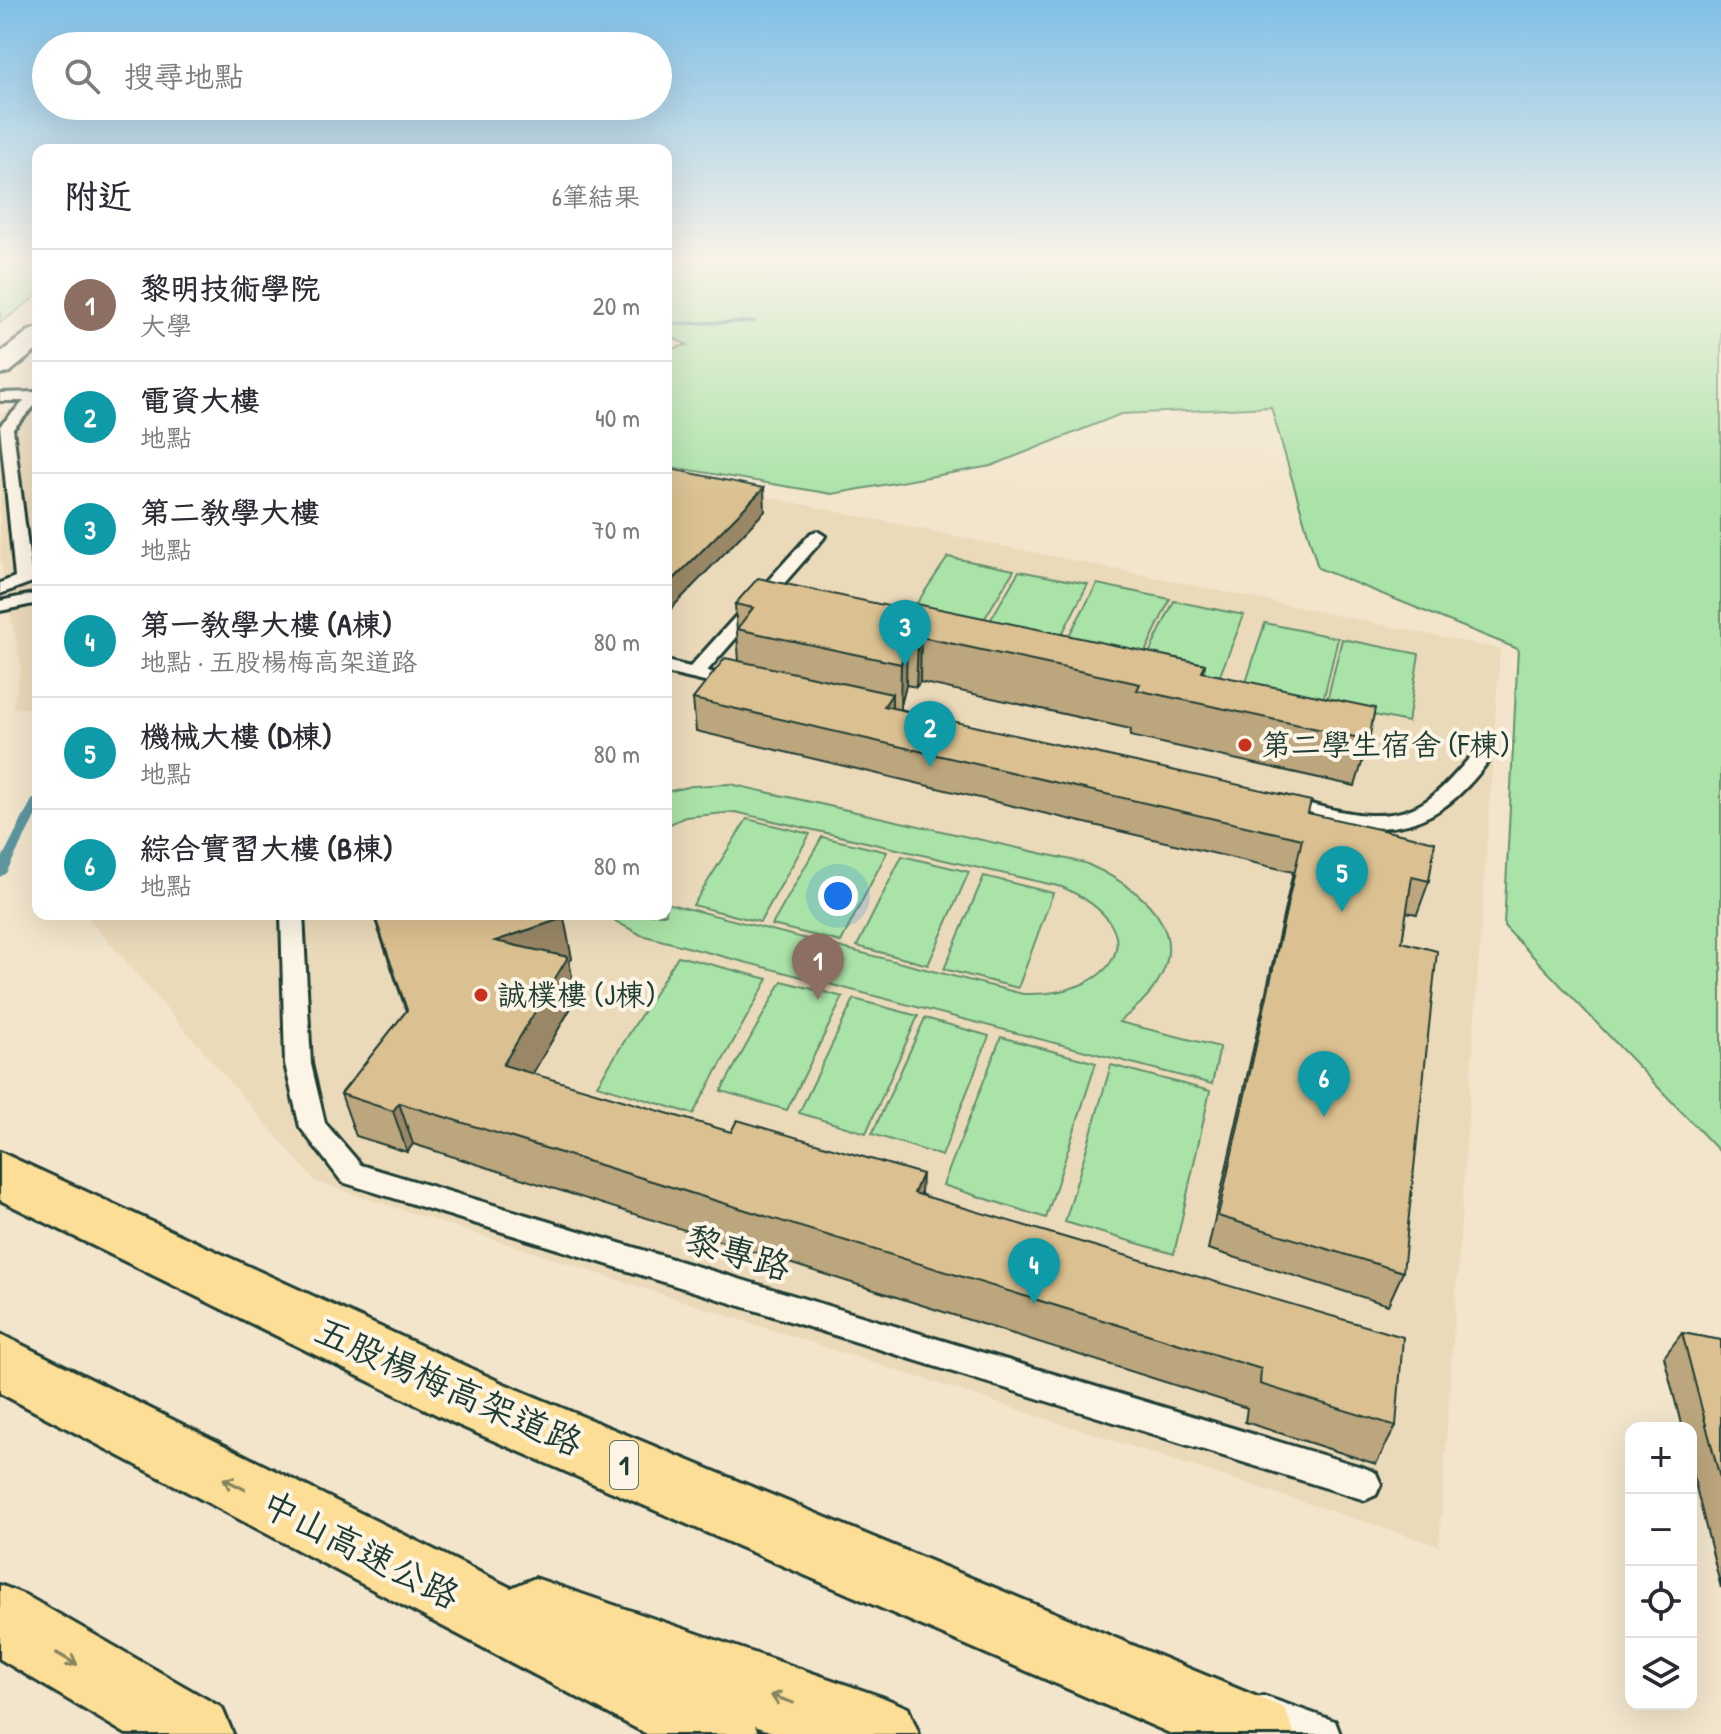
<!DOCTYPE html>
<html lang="zh-TW">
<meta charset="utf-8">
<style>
:root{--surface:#fff;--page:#f2f2f3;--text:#2b2b33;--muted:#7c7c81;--line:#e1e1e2;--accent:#d93025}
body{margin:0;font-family:"Patrick Hand","LXGW WenKai TC",sans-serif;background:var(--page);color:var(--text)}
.controls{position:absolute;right:24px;bottom:24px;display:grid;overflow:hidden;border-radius:16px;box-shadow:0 8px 32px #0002}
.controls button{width:72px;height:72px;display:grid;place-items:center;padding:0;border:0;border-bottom:2px solid var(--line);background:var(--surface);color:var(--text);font:40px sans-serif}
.you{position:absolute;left:838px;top:896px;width:28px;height:28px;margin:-20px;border:6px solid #fff;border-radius:50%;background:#1a73e8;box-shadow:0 0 0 12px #1a73e833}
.badge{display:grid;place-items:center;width:52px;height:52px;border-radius:50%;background:var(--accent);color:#fff;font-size:26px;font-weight:700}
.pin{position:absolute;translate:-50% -66px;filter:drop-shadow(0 2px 4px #0008)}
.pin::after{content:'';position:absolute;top:42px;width:28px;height:24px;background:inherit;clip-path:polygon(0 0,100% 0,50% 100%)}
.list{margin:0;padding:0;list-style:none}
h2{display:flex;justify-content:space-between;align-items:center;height:104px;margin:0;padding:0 32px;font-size:34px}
h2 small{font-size:26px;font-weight:400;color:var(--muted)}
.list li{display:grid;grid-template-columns:52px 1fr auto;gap:24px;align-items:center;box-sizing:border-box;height:112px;padding:0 32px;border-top:2px solid var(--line)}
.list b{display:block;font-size:30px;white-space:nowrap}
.list p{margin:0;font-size:26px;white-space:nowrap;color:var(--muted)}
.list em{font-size:26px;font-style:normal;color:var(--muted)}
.icon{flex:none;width:44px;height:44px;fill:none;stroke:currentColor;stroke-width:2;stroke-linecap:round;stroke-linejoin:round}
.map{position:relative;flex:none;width:1721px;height:1734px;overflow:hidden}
.search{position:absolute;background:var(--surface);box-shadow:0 8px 32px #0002;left:32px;top:32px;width:640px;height:88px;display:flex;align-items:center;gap:20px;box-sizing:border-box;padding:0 28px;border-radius:44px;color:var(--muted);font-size:30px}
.panel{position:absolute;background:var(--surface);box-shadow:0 8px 32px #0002;left:32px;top:144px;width:640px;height:776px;border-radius:16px}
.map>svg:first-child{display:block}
.built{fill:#ebdaba}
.green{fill:#aae3a8;stroke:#64906e;stroke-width:2}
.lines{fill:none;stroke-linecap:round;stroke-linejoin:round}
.stream{fill:#5d969f;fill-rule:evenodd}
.lane-casing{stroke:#1f3d34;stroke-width:6}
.secondary-casing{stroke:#1f3d34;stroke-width:6}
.highway-casing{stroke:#1f3d34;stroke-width:6}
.lane{fill:#fcf5e5;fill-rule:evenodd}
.secondary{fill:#fcf5e5;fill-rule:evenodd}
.highway{fill:#fdde96;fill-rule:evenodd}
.wall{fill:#bca67d;stroke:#1f3d34;stroke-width:2}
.shaded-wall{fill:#998766;stroke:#1f3d34;stroke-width:2}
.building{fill:#dbc191;stroke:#1f3d34;stroke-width:2}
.oneway{stroke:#838560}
.poi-dot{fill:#c8321e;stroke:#fcf5e5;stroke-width:3}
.labels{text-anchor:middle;stroke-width:8;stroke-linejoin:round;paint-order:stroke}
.shield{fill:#fcf5e5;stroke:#617469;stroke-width:2}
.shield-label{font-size:28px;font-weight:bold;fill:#1f3d34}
.poi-label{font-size:30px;fill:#1f3d34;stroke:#fcf5e5;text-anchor:start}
.near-street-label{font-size:36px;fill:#1f3d34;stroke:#fcf5e5}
</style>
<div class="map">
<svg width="1721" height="1734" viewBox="0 0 1721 1734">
<rect width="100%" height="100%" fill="#f2e5cc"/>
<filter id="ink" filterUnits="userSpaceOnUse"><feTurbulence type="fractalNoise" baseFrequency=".0125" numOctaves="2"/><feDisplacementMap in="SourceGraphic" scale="16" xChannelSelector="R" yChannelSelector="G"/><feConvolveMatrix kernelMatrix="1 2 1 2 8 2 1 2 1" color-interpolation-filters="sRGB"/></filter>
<g filter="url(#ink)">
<path class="built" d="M38 402V707L12 709 21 668 0 558V413Z
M666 476 1500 649 1439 1546 316 1182 85 914H666Z"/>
<path class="green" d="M0 257H38V295L0 323Z
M666 257H1721V1153L1504 926 1518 649 1318 568 1271 407 1121 414 991 466 832 494 666 466V350L687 345 666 334Z
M948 557 1014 570 974 636 904 622Z
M1019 571 1088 584 1052 653 980 638Z
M1097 584 1170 599 1138 667 1061 650Z
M1174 601 1244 615 1216 685 1142 668Z
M1265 623 1338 638 1322 705 1244 689Z
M1342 639 1419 654 1408 722 1326 705Z
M730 784 1085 863C1170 901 1204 957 1119 1022L1220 1047 1212 1084 641 935 615 921 609 914H666V903L1023 994C1113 997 1160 931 1062 887L735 812 685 817 666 826V792L692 786Z
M747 819 810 834 760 922 693 905Z
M822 837 887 852 841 942 772 925Z
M902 856 969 872 928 965 857 946Z
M984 876 1053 893 1018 988 944 969Z
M678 956 768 979 693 1114 597 1085Z
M782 981 843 997 787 1110 721 1091Z
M854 999 918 1016 866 1133 799 1113Z
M925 1018 989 1036 942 1156 872 1134Z
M1001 1037 1096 1063 1046 1218 943 1185Z
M1111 1065 1210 1091 1174 1254 1065 1222Z"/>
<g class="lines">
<path class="stream" d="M756 320V322L754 323 666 326V322Z
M38 796V811L6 873 0 877V862L32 800Z"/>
<g class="lane-casing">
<path id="lane" d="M38 392V402L13 429 31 571 38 570V580L0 594V583L15 577 0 426 24 401H0V393Z
M817 531 825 536 823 539 707 671 746 680 748 684 746 688 739 690 666 673V661L690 667 811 533Z
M38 593V603L0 611V601Z
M1482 750 1492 756C1426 849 1371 834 1273 808L1270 803 1280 796C1326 807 1383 830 1426 801 1445 788 1460 768 1475 752Z
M281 914H303L311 1064 325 1123 361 1165 1365 1468 1376 1473 1381 1484 1376 1495 1365 1500 342 1182 300 1127 285 1064Z
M1263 1696 1335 1721 1340 1734H1268L1250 1727 1245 1714 1250 1701Z"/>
</g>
<g class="secondary-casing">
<path id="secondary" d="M38 328V349L10 372 0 374V353L29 331Z"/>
</g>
<g class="highway-casing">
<path id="highway" d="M0 1152 502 1383 1284 1708 1295 1734H1172L458 1425 0 1200Z
M0 1334 511 1588 535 1578 882 1697 908 1708 919 1734H778L755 1726 759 1734H647L0 1393Z
M0 1585 25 1595 222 1708 233 1734H126L0 1659Z"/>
</g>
<use href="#lane" class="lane"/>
<use href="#secondary" class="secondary"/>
<use href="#highway" class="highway"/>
</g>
<path class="wall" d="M735 604 897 608 1205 664 1204 672 1369 740 1355 786 1130 736 1131 729 920 682 916 687 906 685 900 709 1308 813 1429 881 1417 914 1406 912 1402 942 1403 1272 1388 1305 1208 1249 1293 872 696 731 693 699 739 661Z
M373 914H562L572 959 569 961 576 999 532 1074 921 1194 1396 1426 1376 1464 1245 1422 1247 1408 413 1144 407 1152 356 1136 341 1094 406 1011Z
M1682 1333 1721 1340V1588L1691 1467V1428H1682L1664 1357Z"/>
<path class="shaded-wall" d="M764 488 765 511 666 614V587Z
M921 637 920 682 916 687 918 642Z
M907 640 906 685 900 709 901 664Z
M892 694V726L884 706Z
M564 918 572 959 569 961 576 999 514 1106 503 1065 495 941Z
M399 1103 413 1144 407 1152 393 1111Z
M922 1174 920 1215 914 1193Z"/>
<path class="building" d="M666 468 764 488 666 587Z
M758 578 897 608 902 601 1205 664 1202 672 1375 708 1369 740 1137 690 1140 684 921 637 918 642 907 640 901 664 737 629 753 608 735 604Z
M725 658 892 694 884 706 1311 801 1308 813 1435 842 1429 881 1412 877 1402 942 1437 951 1403 1272 1218 1216 1302 839 693 699Z
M374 914H562L564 918 495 941 568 957 503 1065 731 1132 737 1120 922 1174 914 1193 1403 1337 1396 1426 1260 1384 1261 1369 399 1103 393 1111 341 1094 407 1010Z
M1682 1333 1721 1340V1482Z"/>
<defs><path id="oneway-shaft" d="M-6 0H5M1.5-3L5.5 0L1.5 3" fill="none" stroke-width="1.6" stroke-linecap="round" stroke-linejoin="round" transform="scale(2)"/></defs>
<g class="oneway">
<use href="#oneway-shaft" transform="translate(234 1484) rotate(-153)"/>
<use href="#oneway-shaft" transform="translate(67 1659) rotate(30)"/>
<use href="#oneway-shaft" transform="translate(782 1699) rotate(-161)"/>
</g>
</g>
<linearGradient id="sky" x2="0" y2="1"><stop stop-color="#81c0e7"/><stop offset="0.52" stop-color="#f9f3e8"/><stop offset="1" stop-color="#f9f3e8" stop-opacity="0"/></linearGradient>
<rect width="1721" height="499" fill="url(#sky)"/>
<g class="poi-dot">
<circle cx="1245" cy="745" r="8"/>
<circle cx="481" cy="995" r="8"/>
</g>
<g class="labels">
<rect class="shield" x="610" y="1441" width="28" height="48" rx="6"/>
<g class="shield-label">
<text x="624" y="1475">1</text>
</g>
<g class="poi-label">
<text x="1261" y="755">第二學生宿舍 (F棟)</text>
<text x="497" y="1005">誠樸樓 (J棟)</text>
</g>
<g class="near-street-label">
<text transform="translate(738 1252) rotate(17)" y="13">黎專路</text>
<text transform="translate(449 1386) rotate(24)" y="13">五股楊梅高架道路</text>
<text transform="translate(361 1549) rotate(27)" y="13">中山高速公路</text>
</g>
</g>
</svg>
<div class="controls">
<button>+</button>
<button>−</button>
<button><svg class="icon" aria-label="locate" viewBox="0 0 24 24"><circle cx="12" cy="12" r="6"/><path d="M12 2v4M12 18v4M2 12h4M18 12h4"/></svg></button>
<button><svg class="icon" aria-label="layers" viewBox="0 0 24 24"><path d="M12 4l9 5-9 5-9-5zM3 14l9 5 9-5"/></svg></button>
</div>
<div class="you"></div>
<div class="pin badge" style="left:818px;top:1000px;background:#8d6e63">1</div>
<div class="pin badge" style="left:930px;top:767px;background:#0f9aa8">2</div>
<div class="pin badge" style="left:905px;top:666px;background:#0f9aa8">3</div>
<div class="pin badge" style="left:1034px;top:1304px;background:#0f9aa8">4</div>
<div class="pin badge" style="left:1342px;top:912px;background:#0f9aa8">5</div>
<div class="pin badge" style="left:1324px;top:1117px;background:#0f9aa8">6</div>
<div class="search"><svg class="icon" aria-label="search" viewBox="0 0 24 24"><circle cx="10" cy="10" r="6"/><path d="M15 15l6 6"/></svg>搜尋地點</div>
<section class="panel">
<h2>附近<small>6筆結果</small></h2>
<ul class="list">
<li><span class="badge" style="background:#8d6e63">1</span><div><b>黎明技術學院</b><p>大學</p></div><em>20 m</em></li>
<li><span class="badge" style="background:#0f9aa8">2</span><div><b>電資大樓</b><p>地點</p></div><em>40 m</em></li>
<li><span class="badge" style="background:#0f9aa8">3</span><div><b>第二教學大樓</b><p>地點</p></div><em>70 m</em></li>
<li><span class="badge" style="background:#0f9aa8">4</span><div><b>第一教學大樓 (A棟)</b><p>地點 · 五股楊梅高架道路</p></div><em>80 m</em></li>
<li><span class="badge" style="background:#0f9aa8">5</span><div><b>機械大樓 (D棟)</b><p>地點</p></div><em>80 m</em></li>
<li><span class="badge" style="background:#0f9aa8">6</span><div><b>綜合實習大樓 (B棟)</b><p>地點</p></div><em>80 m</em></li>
</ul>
</section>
</div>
